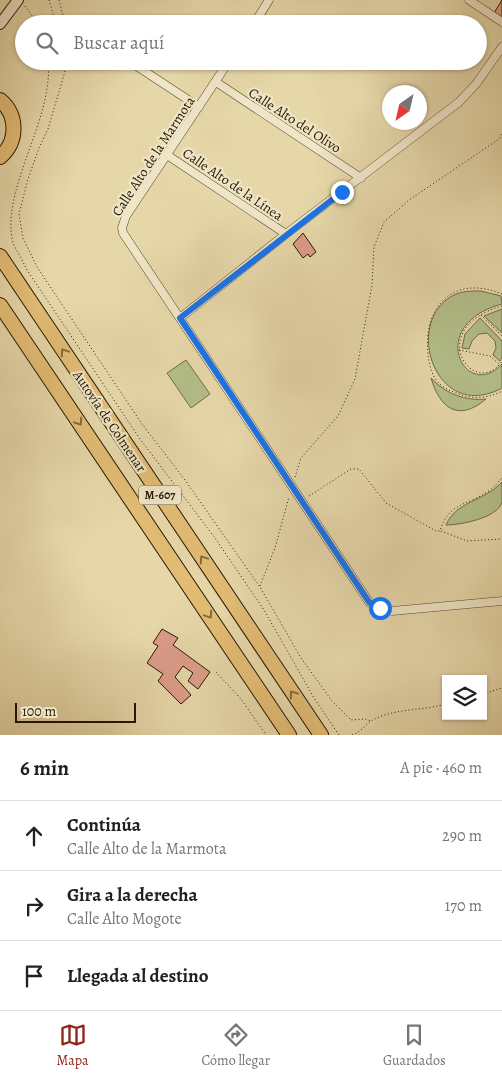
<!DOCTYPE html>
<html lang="es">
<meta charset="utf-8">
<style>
:root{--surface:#fff;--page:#f6f6f6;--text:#202124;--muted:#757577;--line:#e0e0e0;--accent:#8f2418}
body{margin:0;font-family:Alegreya,serif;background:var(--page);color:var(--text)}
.controls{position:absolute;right:15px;bottom:15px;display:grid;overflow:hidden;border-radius:0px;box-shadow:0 1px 4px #0004}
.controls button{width:45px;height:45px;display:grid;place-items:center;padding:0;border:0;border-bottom:1px solid var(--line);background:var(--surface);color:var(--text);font:25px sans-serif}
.compass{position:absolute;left:382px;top:85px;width:45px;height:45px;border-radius:50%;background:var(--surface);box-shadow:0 1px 4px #0004;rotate:214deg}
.scale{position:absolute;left:15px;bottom:12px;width:121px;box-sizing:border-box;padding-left:5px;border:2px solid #291903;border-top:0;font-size:14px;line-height:18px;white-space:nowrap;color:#291903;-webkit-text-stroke:4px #efe5c7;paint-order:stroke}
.stop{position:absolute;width:15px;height:15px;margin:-11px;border:4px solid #1a73e8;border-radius:50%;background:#fff}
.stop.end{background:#1a73e8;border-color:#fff;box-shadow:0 1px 5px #0008}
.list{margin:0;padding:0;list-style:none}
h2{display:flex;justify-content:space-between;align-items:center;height:65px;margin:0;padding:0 20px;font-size:21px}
h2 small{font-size:16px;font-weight:400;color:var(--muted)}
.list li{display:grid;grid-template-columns:32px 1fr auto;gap:15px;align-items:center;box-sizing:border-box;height:70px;padding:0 20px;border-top:1px solid var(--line)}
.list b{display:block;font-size:19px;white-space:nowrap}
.list p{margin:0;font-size:16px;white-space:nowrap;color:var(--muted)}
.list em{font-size:16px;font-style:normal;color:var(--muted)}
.icon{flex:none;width:28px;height:28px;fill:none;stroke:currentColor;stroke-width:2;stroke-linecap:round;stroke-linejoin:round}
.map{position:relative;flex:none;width:502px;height:735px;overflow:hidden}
.search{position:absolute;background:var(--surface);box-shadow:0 1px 4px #0004;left:15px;right:15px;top:15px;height:55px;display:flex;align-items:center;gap:12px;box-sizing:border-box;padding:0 18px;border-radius:28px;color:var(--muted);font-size:19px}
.sheet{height:275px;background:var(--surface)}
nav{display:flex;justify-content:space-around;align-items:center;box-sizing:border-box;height:70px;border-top:1px solid var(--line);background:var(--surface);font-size:14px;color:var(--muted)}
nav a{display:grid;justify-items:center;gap:2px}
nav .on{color:var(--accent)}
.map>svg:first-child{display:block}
.green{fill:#b3be89;stroke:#6e6c46}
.building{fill:#dd9c8a;stroke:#291903}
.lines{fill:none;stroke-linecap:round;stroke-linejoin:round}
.minor-casing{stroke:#58482c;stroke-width:9}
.secondary-casing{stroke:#291903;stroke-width:12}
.motorway-casing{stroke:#291903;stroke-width:16}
.path{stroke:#291903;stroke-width:1;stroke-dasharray:1 2.5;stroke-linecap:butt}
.minor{stroke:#efe5c7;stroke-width:8}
.secondary{stroke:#efe5c7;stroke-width:10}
.motorway{stroke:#e3bc74;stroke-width:14}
.oneway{stroke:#866a3c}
.route{stroke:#1a73e8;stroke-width:6}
.labels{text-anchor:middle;stroke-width:4.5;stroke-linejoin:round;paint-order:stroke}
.shield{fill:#efe5c7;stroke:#64563e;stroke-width:1}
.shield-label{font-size:12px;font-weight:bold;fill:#291903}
.street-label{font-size:14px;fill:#291903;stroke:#efe5c7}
</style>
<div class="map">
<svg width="502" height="735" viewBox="0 0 502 735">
<rect width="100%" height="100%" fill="#e6d7a9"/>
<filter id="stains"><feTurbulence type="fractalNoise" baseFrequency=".004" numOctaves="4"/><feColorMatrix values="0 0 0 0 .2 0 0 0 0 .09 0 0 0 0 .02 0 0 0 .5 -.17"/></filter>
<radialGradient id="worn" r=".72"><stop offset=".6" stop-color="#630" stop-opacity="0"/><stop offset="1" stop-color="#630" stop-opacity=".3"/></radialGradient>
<path class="green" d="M481 291 501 296 502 304C424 325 466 403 502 364V388C435 424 402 321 454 295 462 291 472 291 481 291Z
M502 309V333L484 316Z
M480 318 502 341V357L500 361 493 355 496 348 495 341 487 333 479 334 472 341 469 349 462 348 465 334Z
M186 360 210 394 191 408 167 373Z
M431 378C446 394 465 401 486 399 459 422 440 409 431 378Z
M502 482C502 488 502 496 502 502 498 518 460 525 446 525 456 501 485 501 502 482Z"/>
<path class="building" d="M502 0V18L494 13Z
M303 233 316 252 310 257 308 254 303 258 293 244Z
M162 629 178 638 173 645 210 672 198 689 188 681 193 673 183 666 175 677 191 695 181 704 158 681 163 674 147 663 158 646 153 643Z"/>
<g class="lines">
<g class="minor-casing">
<path id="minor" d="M469 0 502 22
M254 24 269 0
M129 61 199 107
M229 61 126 216 122 228 123 233 369 602 380 608 392 611 502 601
M216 82 361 178
M167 155 286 234
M180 318 286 234 459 102 476 84 502 47"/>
</g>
<g class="secondary-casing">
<path id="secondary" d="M0 24 18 0"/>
</g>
<g class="motorway-casing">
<path id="motorway" d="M0 100C18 115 18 142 0 157
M0 256 321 735
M0 305 289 735"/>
</g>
<path class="path" d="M49 0 56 24
M59 0 65 24
M25 6 38 24
M48 61C54 120 0 188 13 243 17 252 23 261 27 270L140 439 215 538 264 610 314 698 339 735
M68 61 48 129 39 148 28 179 19 214 23 238 37 267 142 424 185 480 260 587 301 658 332 701 351 720 365 719 371 721
M49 66 53 61
M502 294C454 274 423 306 428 354 429 365 432 378 441 385 447 390 454 392 461 395 474 399 490 398 502 391
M502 306C422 329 475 401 502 361
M481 315 502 336
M459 350 490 356 499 364
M295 477 301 458 338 416 355 379 372 285 374 247 384 222 409 200 499 139 502 134
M309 496 351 469H359L386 503 436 531H440C448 503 466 506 487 492 493 489 497 483 502 478
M441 531 467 541 502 539
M260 586 275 548 289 497
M216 672 241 699 266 735
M483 694 502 688
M352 735C361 732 364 726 371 721 393 708 422 711 446 704"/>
<use href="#minor" class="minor"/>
<use href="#secondary" class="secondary"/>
<use href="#motorway" class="motorway"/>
</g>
<defs><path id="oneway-chevron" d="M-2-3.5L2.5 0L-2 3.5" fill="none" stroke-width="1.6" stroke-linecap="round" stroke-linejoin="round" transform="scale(1.25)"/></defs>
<g class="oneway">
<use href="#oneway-chevron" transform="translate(64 352) rotate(-124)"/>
<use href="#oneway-chevron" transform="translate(79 422) rotate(56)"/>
<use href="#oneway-chevron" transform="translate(203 559) rotate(-124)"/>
<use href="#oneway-chevron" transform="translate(209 615) rotate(56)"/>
<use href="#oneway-chevron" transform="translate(293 694) rotate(-124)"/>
</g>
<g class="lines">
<path class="route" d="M342 192 180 318 369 602 380 608"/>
</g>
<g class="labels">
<rect class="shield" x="139" y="485.5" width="42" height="19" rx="4"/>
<g class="shield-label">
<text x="160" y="499">M-607</text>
</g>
<g class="street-label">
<text transform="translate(295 120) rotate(33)" y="5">Calle Alto del Olivo</text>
<text transform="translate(153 156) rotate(-57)" y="5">Calle Alto de la Marmota</text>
<text transform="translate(233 184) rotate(34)" y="5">Calle Alto de la Línea</text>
<text transform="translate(110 421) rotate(56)" y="5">Autovía de Colmenar</text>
</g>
</g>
<rect width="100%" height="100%" filter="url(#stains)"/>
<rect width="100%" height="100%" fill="url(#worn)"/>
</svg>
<div class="controls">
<button><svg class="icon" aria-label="layers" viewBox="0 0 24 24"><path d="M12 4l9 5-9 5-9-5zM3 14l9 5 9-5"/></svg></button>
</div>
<svg class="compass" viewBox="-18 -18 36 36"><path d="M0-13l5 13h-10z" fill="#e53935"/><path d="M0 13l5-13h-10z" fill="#757577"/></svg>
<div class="scale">100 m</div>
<div class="stop" style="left:380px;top:608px"></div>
<div class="stop end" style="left:342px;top:192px"></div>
<div class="search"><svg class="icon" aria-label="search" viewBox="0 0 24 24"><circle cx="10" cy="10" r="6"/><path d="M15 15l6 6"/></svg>Buscar aquí</div>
</div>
<section class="sheet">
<h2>6 min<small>A pie · 460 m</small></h2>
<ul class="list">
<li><svg class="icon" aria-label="ahead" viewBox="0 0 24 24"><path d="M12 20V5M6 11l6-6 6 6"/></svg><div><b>Continúa</b><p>Calle Alto de la Marmota</p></div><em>290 m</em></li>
<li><svg class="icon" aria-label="right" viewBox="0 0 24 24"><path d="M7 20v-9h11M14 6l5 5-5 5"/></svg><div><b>Gira a la derecha</b><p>Calle Alto Mogote</p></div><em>170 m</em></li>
<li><svg class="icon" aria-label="arrive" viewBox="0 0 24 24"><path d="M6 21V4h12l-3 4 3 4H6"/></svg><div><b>Llegada al destino</b></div></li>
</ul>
</section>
<nav>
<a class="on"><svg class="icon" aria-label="map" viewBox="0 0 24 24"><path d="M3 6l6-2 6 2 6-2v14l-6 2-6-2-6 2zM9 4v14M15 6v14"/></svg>Mapa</a>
<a><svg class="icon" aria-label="directions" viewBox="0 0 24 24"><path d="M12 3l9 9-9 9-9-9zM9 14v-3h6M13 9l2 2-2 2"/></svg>Cómo llegar</a>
<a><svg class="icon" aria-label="saved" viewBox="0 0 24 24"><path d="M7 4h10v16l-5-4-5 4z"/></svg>Guardados</a>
</nav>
